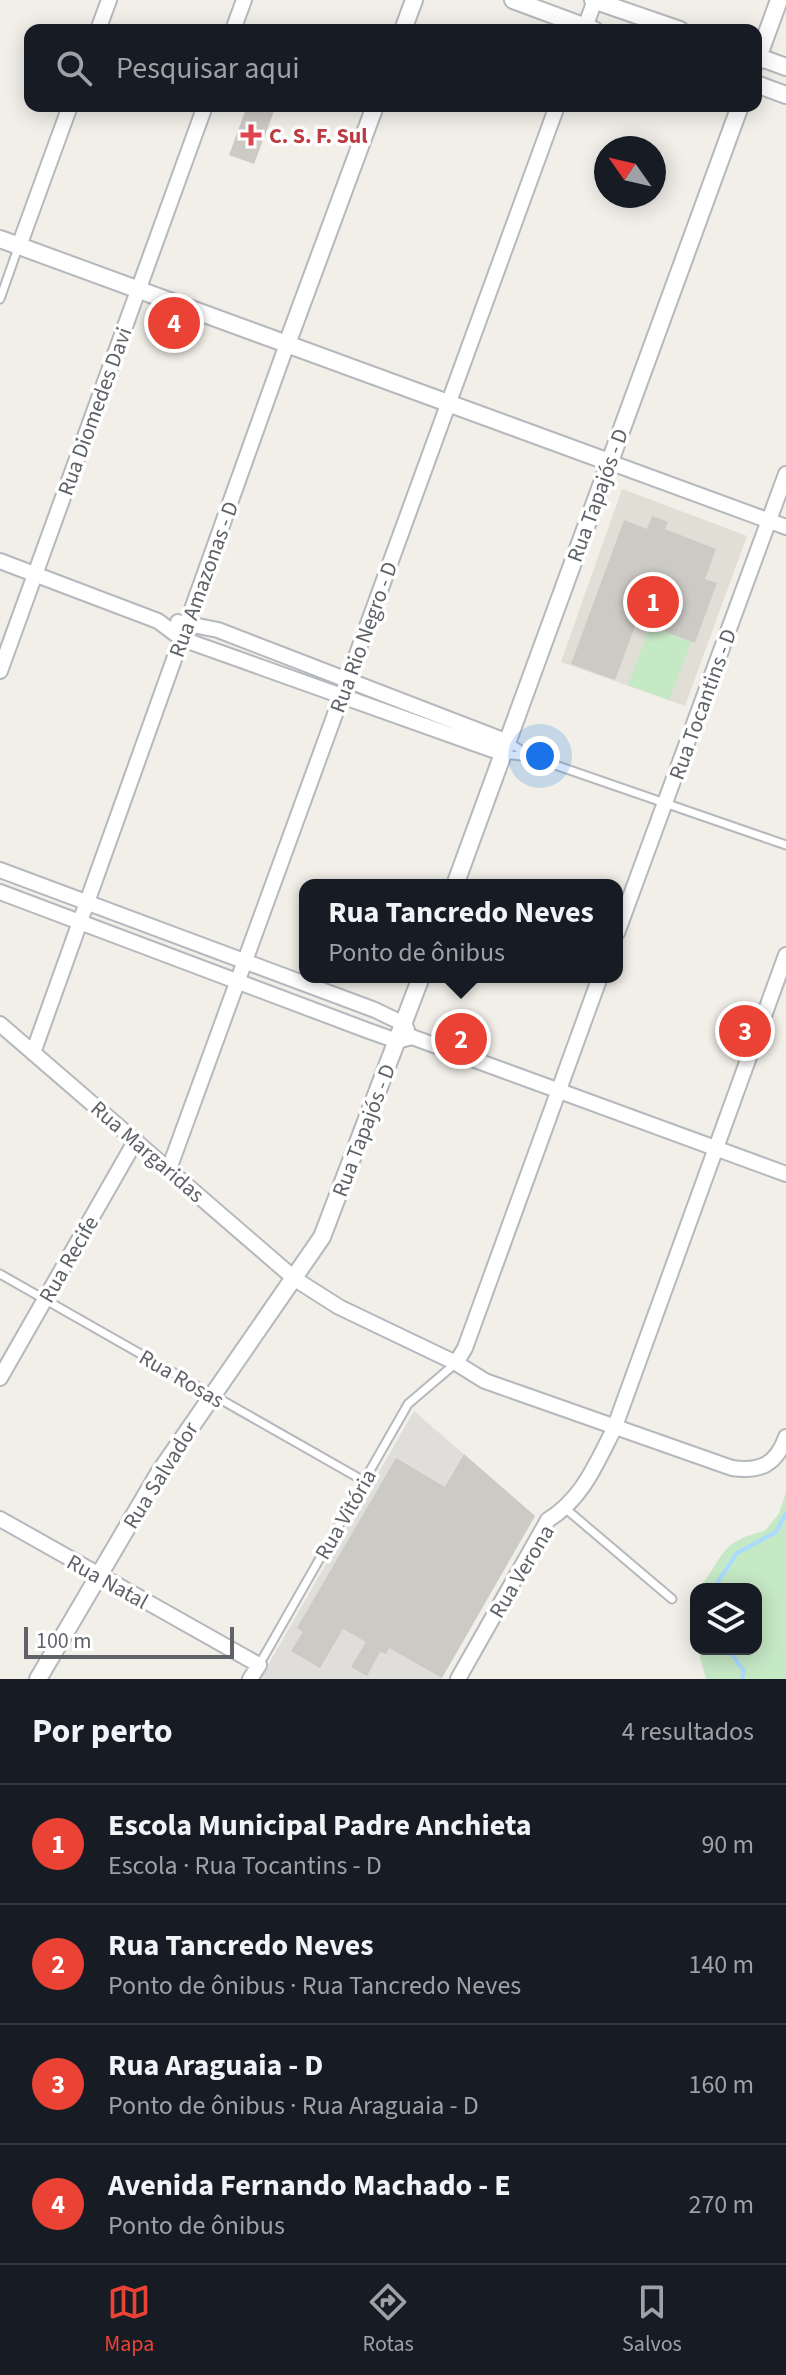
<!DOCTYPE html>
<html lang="pt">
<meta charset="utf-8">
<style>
:root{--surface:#171b24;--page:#20242c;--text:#f1f3f6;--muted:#9ea1a6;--line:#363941;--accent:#ea4335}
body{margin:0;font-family:"Source Sans 3",sans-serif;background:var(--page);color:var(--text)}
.controls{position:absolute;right:24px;bottom:24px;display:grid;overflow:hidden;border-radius:16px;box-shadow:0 4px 20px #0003}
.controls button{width:72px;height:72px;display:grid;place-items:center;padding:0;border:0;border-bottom:2px solid var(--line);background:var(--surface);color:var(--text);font:40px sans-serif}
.compass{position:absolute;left:594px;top:136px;width:72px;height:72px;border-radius:50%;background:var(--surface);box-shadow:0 4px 20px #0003;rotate:304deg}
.scale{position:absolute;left:24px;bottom:20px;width:210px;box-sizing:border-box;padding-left:8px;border:4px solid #5f6368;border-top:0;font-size:22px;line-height:28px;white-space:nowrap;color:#5f6368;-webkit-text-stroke:6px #fff;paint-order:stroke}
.you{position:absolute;left:540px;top:756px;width:28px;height:28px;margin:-20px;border:6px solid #fff;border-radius:50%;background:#1a73e8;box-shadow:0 0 0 12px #1a73e833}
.badge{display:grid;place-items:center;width:52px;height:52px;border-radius:50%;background:var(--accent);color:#fff;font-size:26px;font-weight:700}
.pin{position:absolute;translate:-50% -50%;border:4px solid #fff;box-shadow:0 2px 8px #0006}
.popup{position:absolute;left:299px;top:879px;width:324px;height:104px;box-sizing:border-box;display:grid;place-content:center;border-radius:16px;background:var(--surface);filter:drop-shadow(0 2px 6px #0005);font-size:26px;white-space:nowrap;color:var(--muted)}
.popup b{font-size:30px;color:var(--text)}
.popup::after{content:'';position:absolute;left:50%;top:100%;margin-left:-16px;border:16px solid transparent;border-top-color:var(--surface)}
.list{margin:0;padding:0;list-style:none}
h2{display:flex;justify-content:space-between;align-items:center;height:104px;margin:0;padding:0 32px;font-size:34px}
h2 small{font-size:26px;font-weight:400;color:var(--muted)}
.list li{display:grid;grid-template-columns:52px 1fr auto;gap:24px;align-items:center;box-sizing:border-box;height:120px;padding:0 32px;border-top:2px solid var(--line)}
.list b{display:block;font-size:30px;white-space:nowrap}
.list p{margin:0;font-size:26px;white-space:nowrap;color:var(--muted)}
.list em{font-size:26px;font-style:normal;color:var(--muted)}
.icon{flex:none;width:44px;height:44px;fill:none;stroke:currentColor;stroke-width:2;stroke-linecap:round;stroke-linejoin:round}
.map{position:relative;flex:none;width:786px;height:1679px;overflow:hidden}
.search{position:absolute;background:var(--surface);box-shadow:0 4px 20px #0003;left:24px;right:24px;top:24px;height:88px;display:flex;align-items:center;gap:20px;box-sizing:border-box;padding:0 28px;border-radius:16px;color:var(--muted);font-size:30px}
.sheet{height:584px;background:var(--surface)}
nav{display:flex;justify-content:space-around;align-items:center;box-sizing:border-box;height:112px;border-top:2px solid var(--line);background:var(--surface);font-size:22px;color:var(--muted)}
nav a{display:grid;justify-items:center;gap:4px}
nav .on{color:var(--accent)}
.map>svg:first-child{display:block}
.industrial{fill:#e0deda}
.education{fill:#e1ded6}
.green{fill:#c5e8c5}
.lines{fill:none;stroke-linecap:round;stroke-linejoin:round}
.stream{stroke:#aadaff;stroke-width:4}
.building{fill:#cccac5}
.service-casing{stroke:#b5b8bc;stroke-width:11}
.minor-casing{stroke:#b5b8bc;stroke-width:18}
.tertiary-casing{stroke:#b5b8bc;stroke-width:20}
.service{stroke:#fff;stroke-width:7}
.minor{stroke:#fff;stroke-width:14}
.tertiary{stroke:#fff;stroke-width:16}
.health-dot{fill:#e0444e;stroke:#fff;stroke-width:3}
.labels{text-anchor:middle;stroke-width:7;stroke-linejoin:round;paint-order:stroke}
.health-label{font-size:22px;font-weight:bold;fill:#be3a42;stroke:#fff;text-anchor:start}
.street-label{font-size:22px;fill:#5f6368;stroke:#fff}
</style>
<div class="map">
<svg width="786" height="1679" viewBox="0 0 786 1679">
<rect width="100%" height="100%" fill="#f1efe8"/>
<path class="industrial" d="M414 1411 535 1516 441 1679H260Z"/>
<path class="education" d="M622 489 747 536 685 706 561 662Z"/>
<path class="green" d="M650 626 691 642 669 700 628 685Z
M786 1492V1679H706L698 1649H756V1589H699C724 1556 720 1541 765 1531L779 1513Z"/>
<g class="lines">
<path class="stream" d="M713 1589 737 1553 776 1532 786 1513
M728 1649 744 1671 742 1679"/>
</g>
<path class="building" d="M247 106H276L254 164 229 155Z
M652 516 668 522 665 529 716 549 705 579 717 583 695 643 637 621 615 680 571 664 624 520 647 529Z
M464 1454 535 1516 442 1678 389 1648 386 1654 380 1652 367 1676 351 1667 366 1642 343 1629 320 1668 291 1651 303 1632 297 1628 396 1458 445 1487Z"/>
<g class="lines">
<g class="service-casing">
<path id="service" d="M0 299 18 248
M508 742 532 757 786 845
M504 754 529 757
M0 1274 364 1481
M566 1509 672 1599
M259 1665 408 1404 456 1363"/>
</g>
<g class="minor-casing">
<path id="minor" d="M98 30 109 0
M233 30 244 0
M584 30 595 0
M19 246 70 106
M609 462 786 527
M0 561 158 621 182 639 504 754
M178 622 218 630 508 742
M0 671 205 106
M0 870 375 1010 404 1024 407 1030
M0 892 369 1031 397 1041 412 1037 786 1174
M617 933 786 474
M0 1024 295 1279 339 1307 456 1363 485 1381 732 1468C760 1472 776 1465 786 1437
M33 1053 287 344
M169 1169 557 106
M456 1363 465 1348 600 977
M0 1378 136 1140
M0 1519 259 1665 250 1679
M458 1679 548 1520C583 1498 596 1464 614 1429L786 955"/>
</g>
<g class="tertiary-casing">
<path id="tertiary" d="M513 0 594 30
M593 0 680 30
M403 30 414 0
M756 56 786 67
M756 63 779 0
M756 84 786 95
M0 239 609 462
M287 344 375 106
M455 885 740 106
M38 1679 159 1473 322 1237 421 977"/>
</g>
<use href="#service" class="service"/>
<use href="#minor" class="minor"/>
<use href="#tertiary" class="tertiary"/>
</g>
<path class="health-dot" d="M247 123h8v8h8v8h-8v8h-8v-8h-8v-8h8z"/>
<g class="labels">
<g class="health-label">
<text x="269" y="143">C. S. F. Sul</text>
</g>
<g class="street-label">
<text transform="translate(94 411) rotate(-70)" y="8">Rua Diomedes Davi</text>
<text transform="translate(597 495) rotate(-70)" y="8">Rua Tapajós - D</text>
<text transform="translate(203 579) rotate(-70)" y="8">Rua Amazonas - D</text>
<text transform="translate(363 637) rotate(-70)" y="8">Rua Rio Negro - D</text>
<text transform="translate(702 704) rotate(-70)" y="8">Rua Tocantins - D</text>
<text transform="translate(363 1130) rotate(-69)" y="8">Rua Tapajós - D</text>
<text transform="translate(148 1151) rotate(41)" y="8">Rua Margaridas</text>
<text transform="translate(68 1259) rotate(-60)" y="8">Rua Recife</text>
<text transform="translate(182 1378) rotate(30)" y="8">Rua Rosas</text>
<text transform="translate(160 1475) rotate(-58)" y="8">Rua Salvador</text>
<text transform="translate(345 1514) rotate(-60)" y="8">Rua Vitória</text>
<text transform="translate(521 1571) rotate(-59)" y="8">Rua Verona</text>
<text transform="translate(108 1581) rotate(29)" y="8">Rua Natal</text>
</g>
</g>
</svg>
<div class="controls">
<button><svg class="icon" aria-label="layers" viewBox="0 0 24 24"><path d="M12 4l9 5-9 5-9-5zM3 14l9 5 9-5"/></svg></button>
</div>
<svg class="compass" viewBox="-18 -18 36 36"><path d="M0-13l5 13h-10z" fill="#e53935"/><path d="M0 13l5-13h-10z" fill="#9ea1a6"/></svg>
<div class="scale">100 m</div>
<div class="you"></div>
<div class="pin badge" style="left:653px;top:602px">1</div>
<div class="pin badge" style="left:461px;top:1039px">2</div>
<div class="popup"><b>Rua Tancredo Neves</b>Ponto de ônibus</div>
<div class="pin badge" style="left:745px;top:1031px">3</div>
<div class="pin badge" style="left:174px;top:323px">4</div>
<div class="search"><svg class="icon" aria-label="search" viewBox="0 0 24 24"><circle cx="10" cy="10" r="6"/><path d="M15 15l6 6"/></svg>Pesquisar aqui</div>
</div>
<section class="sheet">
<h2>Por perto<small>4 resultados</small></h2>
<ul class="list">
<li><span class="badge">1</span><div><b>Escola Municipal Padre Anchieta</b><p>Escola · Rua Tocantins - D</p></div><em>90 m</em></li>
<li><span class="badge">2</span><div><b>Rua Tancredo Neves</b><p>Ponto de ônibus · Rua Tancredo Neves</p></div><em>140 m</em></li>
<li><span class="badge">3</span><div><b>Rua Araguaia - D</b><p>Ponto de ônibus · Rua Araguaia - D</p></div><em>160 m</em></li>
<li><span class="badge">4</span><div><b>Avenida Fernando Machado - E</b><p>Ponto de ônibus</p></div><em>270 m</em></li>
</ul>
</section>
<nav>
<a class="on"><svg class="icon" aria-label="map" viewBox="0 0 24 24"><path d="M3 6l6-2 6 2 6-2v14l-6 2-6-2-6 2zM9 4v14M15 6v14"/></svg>Mapa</a>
<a><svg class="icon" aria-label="directions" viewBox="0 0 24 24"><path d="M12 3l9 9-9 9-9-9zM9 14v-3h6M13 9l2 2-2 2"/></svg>Rotas</a>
<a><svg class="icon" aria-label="saved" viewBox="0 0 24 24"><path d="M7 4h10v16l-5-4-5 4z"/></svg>Salvos</a>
</nav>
